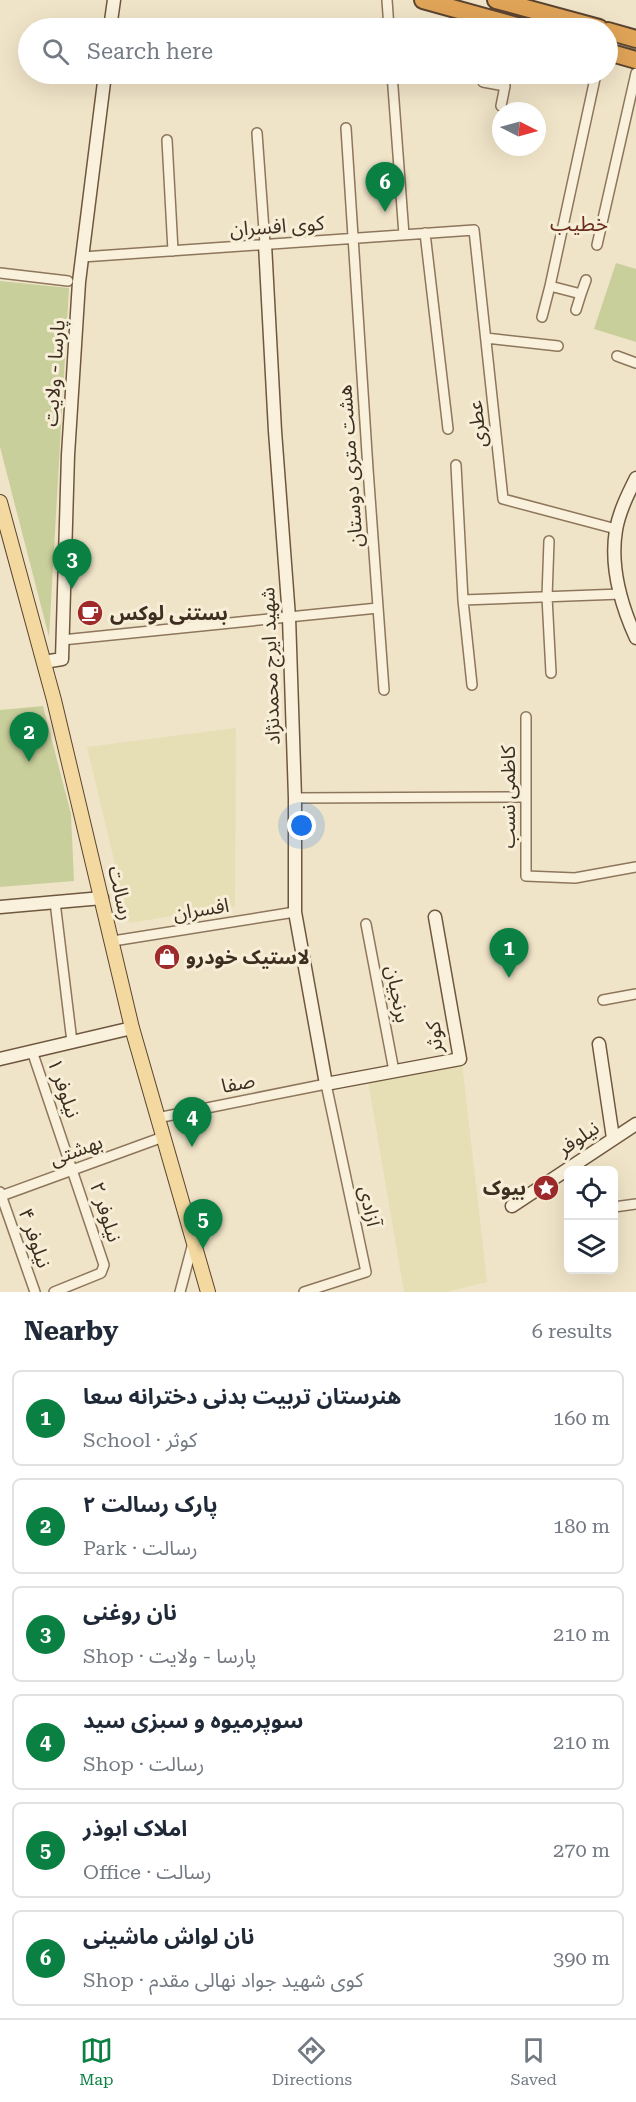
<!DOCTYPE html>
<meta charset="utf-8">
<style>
:root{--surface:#fff;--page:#f2f2f3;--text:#1f2937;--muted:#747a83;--line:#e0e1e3;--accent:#0b8043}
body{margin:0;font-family:"Roboto Serif","Noto Sans Arabic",serif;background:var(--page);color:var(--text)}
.controls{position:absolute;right:18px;bottom:18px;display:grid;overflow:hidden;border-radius:9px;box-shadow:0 6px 24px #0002}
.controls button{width:54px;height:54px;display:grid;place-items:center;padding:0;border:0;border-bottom:2px solid var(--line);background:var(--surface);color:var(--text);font:30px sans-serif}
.compass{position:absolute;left:492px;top:102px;width:54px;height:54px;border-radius:50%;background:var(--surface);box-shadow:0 6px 24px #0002;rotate:96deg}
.you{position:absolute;left:302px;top:826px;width:21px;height:21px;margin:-15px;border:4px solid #fff;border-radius:50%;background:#1a73e8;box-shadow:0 0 0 9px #1a73e833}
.badge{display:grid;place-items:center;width:39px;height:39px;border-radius:50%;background:var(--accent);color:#fff;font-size:20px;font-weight:700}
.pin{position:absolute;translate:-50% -50px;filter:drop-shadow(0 2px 3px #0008)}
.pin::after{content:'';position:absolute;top:32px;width:21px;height:18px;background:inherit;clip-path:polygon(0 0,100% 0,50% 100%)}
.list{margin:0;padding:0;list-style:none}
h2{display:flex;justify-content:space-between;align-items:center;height:78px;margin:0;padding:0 24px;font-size:26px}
h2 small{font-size:20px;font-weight:400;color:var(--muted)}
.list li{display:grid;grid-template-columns:39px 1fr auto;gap:18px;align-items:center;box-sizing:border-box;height:96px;margin:0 12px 12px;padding:0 12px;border:2px solid var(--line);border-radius:9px}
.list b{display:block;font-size:22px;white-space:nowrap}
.list p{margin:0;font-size:20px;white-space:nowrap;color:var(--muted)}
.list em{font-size:20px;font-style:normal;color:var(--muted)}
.icon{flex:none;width:33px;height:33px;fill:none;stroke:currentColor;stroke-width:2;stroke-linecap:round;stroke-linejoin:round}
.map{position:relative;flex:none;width:636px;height:1292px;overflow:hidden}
.search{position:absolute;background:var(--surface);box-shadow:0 6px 24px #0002;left:18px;right:18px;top:18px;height:66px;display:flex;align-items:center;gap:15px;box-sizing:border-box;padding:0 21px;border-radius:33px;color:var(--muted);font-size:22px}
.sheet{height:726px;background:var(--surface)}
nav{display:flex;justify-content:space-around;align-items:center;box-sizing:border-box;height:84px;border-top:2px solid var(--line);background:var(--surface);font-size:16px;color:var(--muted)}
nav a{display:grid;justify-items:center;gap:3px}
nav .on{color:var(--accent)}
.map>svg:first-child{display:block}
.farmland{fill:#e6deb5}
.green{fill:#c9cf9b}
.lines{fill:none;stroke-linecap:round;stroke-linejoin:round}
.street-casing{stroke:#8d765c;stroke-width:12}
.secondary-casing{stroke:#6f573f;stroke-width:15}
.primary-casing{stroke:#5b4430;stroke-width:16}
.highway-casing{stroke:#5b4430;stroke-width:20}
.street{stroke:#faf1dc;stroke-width:9}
.secondary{stroke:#faf1dc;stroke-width:12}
.primary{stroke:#f3d9a0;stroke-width:14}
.highway{stroke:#e0a458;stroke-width:16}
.labels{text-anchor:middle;stroke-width:6;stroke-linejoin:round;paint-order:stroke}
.street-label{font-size:20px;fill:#3d2e20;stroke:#f7eed8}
.poi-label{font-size:20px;font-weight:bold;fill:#3d2e20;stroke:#f7eed8;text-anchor:start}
.neighbourhood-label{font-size:21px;fill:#6b2e1e;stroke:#f7eed8}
</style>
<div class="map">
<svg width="636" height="1292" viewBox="0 0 636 1292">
<rect width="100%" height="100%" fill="#f0e4c8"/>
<path class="farmland" d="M236 728 235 906 129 923 87 747Z
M462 1063 487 1282 447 1292H404L368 1081Z"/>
<path class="green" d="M616 263 636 269V342L594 329Z
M0 281 69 288 49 637 0 447Z
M43 706 71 814 74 881 0 887V710Z"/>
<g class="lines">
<g class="street-casing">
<path id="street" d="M387 0 389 28
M392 74 404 235
M484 74 483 82 505 86 501 106
M346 128 368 469 384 690
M257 133 265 244
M167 140 173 251
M425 233 448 429
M597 245 636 73
M82 257 474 230 503 499 616 529
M0 273 68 281
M581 294 586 280
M576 310 581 294 550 286 596 74
M542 317 550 286
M486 338 558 346
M617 356 636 363
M456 465 463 600 472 685
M549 541 547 597 551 673
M463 600 621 594
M62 640 378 608
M526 717V876L575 878 636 867
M295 798 526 797
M55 902 72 1042
M366 924 394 1071
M113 941 295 912
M603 1000 636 994
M32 1051 104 1265 101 1273 54 1292
M157 1118 326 1084 366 1272 304 1292
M0 1192 35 1292
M1 1196 163 1137
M614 1207 636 1204
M180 1292 193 1243"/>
</g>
<g class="secondary-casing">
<path id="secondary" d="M110 28 114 0
M265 244 275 431 289 617 295 798V912L326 1084 460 1059 435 917
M636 478C628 494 619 512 616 530 610 566 621 605 636 638
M44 662 62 659 68 455 79 282 105 74
M0 907 102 898
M599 1044 613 1138
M0 1059 132 1028
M512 1206 636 1124"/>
</g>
<g class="primary-casing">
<path id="primary" d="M0 502 54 700 132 1028 208 1292"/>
</g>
<g class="highway-casing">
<path id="highway" d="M423 0 524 28
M496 0 599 28
M608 31 636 39
M608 52 636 60"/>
</g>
<use href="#street" class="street"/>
<use href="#secondary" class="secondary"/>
<use href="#primary" class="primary"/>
<use href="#highway" class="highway"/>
</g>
<defs>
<g id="cafe-disc" transform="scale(1.35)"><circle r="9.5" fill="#9e2a2b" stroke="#f7eed8"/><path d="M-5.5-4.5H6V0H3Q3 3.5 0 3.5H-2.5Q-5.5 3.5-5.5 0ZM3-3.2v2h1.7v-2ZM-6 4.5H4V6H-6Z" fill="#fff"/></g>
<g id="shop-disc" transform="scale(1.35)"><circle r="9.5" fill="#9e2a2b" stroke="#f7eed8"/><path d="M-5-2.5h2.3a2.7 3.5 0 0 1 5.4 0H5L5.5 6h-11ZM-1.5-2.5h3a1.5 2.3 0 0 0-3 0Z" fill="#fff"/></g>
<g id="sight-disc" transform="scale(1.35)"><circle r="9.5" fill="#9e2a2b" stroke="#f7eed8"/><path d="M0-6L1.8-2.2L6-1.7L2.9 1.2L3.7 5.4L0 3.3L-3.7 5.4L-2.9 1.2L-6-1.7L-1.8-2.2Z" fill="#fff"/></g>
</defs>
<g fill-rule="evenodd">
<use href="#cafe-disc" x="90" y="613"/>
<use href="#shop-disc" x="167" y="957"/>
<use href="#sight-disc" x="546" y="1188"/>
</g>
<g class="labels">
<g class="street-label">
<text transform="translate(277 226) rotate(-4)" y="7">کوی افسران</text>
<text transform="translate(54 373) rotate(-86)" y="7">پارسا - ولایت</text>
<text transform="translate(477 424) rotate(-96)" y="7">عطری</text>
<text transform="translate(350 466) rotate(-94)" y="7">هشت متری دوستان</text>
<text transform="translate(270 666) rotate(-92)" y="7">شهید ایرج محمدنژاد</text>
<text transform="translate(508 797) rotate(-90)" y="7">کاظمی نسب</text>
<text transform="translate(121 893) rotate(77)" y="7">رسالت</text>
<text transform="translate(201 909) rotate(-9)" y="7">افسران</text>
<text transform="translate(398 994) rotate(79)" y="7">برنجیان</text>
<text transform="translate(434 1037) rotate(-95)" y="7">کوثر</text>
<text transform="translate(238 1083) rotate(-11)" y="7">صفا</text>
<text transform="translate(64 1088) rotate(71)" y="7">نیلوفر ۱</text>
<text transform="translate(578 1138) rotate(-34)" y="7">نیلوفر</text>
<text transform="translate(76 1150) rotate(-20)" y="7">بهشتی</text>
<text transform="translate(370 1206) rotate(78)" y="7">آزادی</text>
<text transform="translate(106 1212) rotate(72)" y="7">نیلوفر ۲</text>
<text transform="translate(35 1238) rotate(71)" y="7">نیلوفر ۴</text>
</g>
<g class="poi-label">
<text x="110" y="620">بستنی لوکس</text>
<text x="186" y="964">لاستیک خودرو</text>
<text x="526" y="1195" text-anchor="end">بیوک</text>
</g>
<g class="neighbourhood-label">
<text x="579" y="231">خطیب</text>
</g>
</g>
</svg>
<div class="controls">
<button><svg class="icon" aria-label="locate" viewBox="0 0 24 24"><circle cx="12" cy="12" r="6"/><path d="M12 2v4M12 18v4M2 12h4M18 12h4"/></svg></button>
<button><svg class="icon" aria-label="layers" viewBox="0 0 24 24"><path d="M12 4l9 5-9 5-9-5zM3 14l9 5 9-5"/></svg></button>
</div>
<svg class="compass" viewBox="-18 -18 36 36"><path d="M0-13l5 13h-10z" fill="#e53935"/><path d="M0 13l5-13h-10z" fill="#747a83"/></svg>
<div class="you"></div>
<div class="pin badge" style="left:509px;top:978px">1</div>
<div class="pin badge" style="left:29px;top:762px">2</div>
<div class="pin badge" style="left:72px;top:589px">3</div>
<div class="pin badge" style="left:192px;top:1147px">4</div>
<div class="pin badge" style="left:203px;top:1249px">5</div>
<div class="pin badge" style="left:385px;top:212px">6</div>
<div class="search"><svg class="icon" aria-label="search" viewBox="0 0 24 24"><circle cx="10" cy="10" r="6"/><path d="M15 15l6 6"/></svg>Search here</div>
</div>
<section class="sheet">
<h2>Nearby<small>6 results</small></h2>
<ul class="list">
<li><span class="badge">1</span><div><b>هنرستان تربیت بدنی دخترانه سعا</b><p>School · کوثر</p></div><em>160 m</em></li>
<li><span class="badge">2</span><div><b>پارک رسالت ۲</b><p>Park · رسالت</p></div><em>180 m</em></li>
<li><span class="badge">3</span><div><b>نان روغنی</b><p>Shop · پارسا - ولایت</p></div><em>210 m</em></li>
<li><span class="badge">4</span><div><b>سوپرمیوه و سبزی سید</b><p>Shop · رسالت</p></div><em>210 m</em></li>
<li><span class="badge">5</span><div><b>املاک ابوذر</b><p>Office · رسالت</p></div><em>270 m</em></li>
<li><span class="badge">6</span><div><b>نان لواش ماشینی</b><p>Shop · کوی شهید جواد نهالی مقدم</p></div><em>390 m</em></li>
</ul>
</section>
<nav>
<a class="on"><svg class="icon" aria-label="map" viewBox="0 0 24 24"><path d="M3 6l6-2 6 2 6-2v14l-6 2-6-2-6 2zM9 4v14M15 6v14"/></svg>Map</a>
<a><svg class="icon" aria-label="directions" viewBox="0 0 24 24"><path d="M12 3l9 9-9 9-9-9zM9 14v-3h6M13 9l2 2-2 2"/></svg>Directions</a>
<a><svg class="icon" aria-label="saved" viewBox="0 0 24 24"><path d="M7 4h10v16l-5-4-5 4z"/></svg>Saved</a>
</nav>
